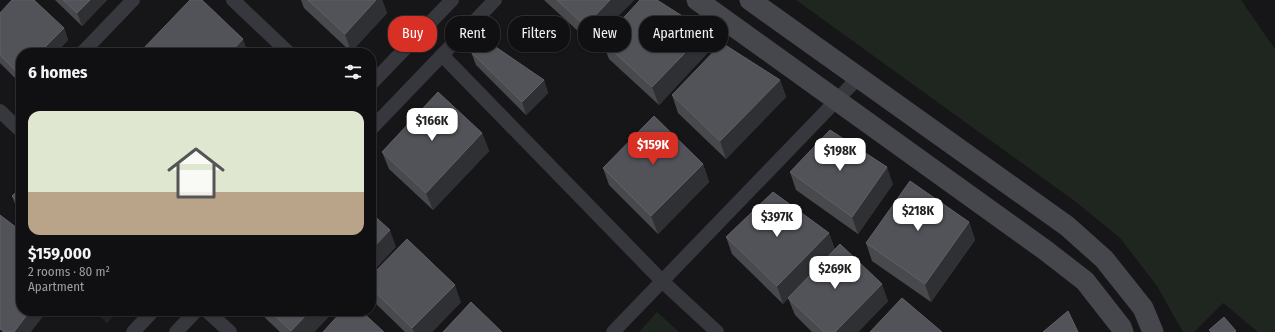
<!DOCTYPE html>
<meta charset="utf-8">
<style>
body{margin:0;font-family:"Fira Sans Condensed",sans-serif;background:#1e1e20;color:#f1f3f6;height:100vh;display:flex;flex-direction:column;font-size:15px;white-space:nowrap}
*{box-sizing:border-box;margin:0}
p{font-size:13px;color:#9c9d9f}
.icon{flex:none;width:22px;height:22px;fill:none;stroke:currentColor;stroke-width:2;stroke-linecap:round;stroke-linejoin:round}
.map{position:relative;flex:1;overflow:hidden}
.sheet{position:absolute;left:16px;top:48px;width:360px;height:268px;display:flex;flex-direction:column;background:#101012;border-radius:16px;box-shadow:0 1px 3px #0004,0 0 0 1px #303032}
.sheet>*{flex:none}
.top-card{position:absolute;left:388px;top:16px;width:380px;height:36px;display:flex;gap:8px}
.price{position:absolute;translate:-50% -34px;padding:0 9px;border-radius:8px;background:#fff;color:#222;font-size:13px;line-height:26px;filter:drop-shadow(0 1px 2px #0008)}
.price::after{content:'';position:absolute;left:50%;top:24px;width:12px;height:9px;margin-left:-6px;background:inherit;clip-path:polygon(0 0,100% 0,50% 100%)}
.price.on{background:#d93025;color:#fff}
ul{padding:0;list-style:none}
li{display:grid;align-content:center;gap:8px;height:212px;padding:0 12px}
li+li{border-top:1px solid #303032}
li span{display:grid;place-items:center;height:124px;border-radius:12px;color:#555}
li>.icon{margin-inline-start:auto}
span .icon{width:72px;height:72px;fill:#fffc;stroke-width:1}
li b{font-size:17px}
h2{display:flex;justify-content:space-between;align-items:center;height:48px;padding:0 12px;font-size:17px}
.pill{padding:0 14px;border-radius:16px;background:#101012;box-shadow:0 1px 3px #0004,0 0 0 1px #303032;font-size:14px;line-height:36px}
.pill.on{background:#d93025;color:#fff}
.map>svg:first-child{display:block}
.green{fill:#1e261f}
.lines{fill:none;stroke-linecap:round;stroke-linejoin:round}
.street{stroke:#37383d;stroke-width:14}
.secondary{stroke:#45474d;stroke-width:21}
.wall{fill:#47494d}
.shaded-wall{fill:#2f3033}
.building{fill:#525359;stroke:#5f6168}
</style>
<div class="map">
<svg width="1275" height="332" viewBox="0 0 1275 332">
<rect width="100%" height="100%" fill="#161618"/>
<g class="green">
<path d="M796 0H1241L1275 49V332H1258L1223 303 1194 332H1183L1157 286 1120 238 1076 202Z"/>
<path d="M94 311H118L107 323Z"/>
<path d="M657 312 679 332H639Z"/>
</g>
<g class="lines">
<g class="street">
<path d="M233 0 289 53"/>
<path d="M82 53 133 0"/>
<path d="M442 55 662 281 717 332"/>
<path d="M371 84 452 0"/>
<path d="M0 111 21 131"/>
<path d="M371 129 495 0"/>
<path d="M207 311 230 332"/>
<path d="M133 332 153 311"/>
<path d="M176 332 196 311"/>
<path d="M613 332 859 77"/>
</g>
<g class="secondary">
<path d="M697 0 1045 250 1085 281 1121 327 1123 332"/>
<path d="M750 0 1067 226 1104 259 1143 308 1153 332"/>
</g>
</g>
<g class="wall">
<path d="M55 0H107L82 26Z"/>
<path d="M301 0H382L387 13 351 52 304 8Z"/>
<path d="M544 0H634L591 43Z"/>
<path d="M0 13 64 28 68 40 56 53H21V84L0 63Z"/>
<path d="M602 41 712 48 659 105 609 59Z"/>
<path d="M471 52 544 80 548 93 526 115 476 65Z"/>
<path d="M780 80 786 97 726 159 678 113 672 95Z"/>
<path d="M482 133 489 151 433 210 389 169 382 152Z"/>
<path d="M703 164 709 182 658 234 609 185 603 168Z"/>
<path d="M790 172 893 184 858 234 796 190Z"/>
<path d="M21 188V213L17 209 12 196Z"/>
<path d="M969 222 975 240 931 302 872 261 866 243Z"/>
<path d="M829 233 835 250 888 301 858 332H812L795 315 788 298 783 304 732 254 726 237Z"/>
<path d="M371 276 461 302 432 332H405L372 300 371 298Z"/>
<path d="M258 311H334L314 332H280Z"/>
</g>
<g class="shaded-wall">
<path d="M90 0H107L82 26 77 13Z"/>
<path d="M376 0H382L387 13 351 52 345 34Z"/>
<path d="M610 0H634L591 43 585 26Z"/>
<path d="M64 28 68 40 56 53H39Z"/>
<path d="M706 31 712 48 659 105 652 87Z"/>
<path d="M243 39 248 53H230Z"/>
<path d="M544 80 548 93 526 115 522 102Z"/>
<path d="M780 80 786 97 726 159 720 141Z"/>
<path d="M482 133 489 151 433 210 426 193Z"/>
<path d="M703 164 709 182 658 234 651 216Z"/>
<path d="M887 167 893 184 858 234 852 217Z"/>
<path d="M969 222 975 240 931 302 925 284Z"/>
<path d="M390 230 396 247 371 274V250Z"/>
<path d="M829 233 835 251 783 304 777 286Z"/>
<path d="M882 284 888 301 858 332H835Z"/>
<path d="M455 285 461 302 432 332H414L412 328Z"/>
<path d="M30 311H47L31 332H14Z"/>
<path d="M310 311H334L314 332H291V331Z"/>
</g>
<g class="building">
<path d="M12 0H34L64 28 39 53H21V72L19 74 0 55V13Z"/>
<path d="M63 0H90L77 13Z"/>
<path d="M190 0H202L243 39 230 53H145L142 50Z"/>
<path d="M308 0H376L345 34Z"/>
<path d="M557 0H610L585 26Z"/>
<path d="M640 0H657L706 31 652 87 602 41Z"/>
<path d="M484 39 544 80 522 102 471 52Z"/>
<path d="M722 43 780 80 720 141 672 95Z"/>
<path d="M253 48 258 53H248Z"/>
<path d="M438 92 482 133 426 193 382 152Z"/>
<path d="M654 116 703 164 651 216 603 168Z"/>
<path d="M830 130 887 167 852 217 790 172Z"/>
<path d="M910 181 969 222 925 284 866 243Z"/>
<path d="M21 188V205L12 196Z"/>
<path d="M773 192 829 233 777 286 726 237Z"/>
<path d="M371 213 390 230 371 250Z"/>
<path d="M0 215 21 231V311H30L14 332H4L0 329Z"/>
<path d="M407 239 455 285 412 328 371 288V276Z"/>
<path d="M840 244 882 284 835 332H824L788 298Z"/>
<path d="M902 298 942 332H870Z"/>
<path d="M471 302 502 332H443Z"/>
<path d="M270 311H310L291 331Z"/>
<path d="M342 311H361L384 332H323Z"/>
<path d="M1068 311 1078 332H1043Z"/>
<path d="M1224 317 1236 331 1234 332H1211L1209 330Z"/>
</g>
</svg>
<b class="price" style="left:432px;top:142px">$166K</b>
<b class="price on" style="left:653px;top:166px">$159K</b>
<b class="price" style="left:840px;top:172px">$198K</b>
<b class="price" style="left:918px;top:232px">$218K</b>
<b class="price" style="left:777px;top:238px">$397K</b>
<b class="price" style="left:835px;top:290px">$269K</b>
<div class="top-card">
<a class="pill on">Buy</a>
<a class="pill">Rent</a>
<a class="pill">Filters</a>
<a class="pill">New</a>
<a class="pill">Apartment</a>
</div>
<section class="sheet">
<h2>6 homes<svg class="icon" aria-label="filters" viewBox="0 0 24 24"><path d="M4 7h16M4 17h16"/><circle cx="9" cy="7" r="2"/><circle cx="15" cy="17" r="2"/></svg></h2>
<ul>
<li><span style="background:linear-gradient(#dfe7d0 65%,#b9a48a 0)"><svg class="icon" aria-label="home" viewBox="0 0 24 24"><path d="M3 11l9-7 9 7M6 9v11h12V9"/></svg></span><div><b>$159,000</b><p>2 rooms · 80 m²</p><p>Apartment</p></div></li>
</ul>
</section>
</div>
